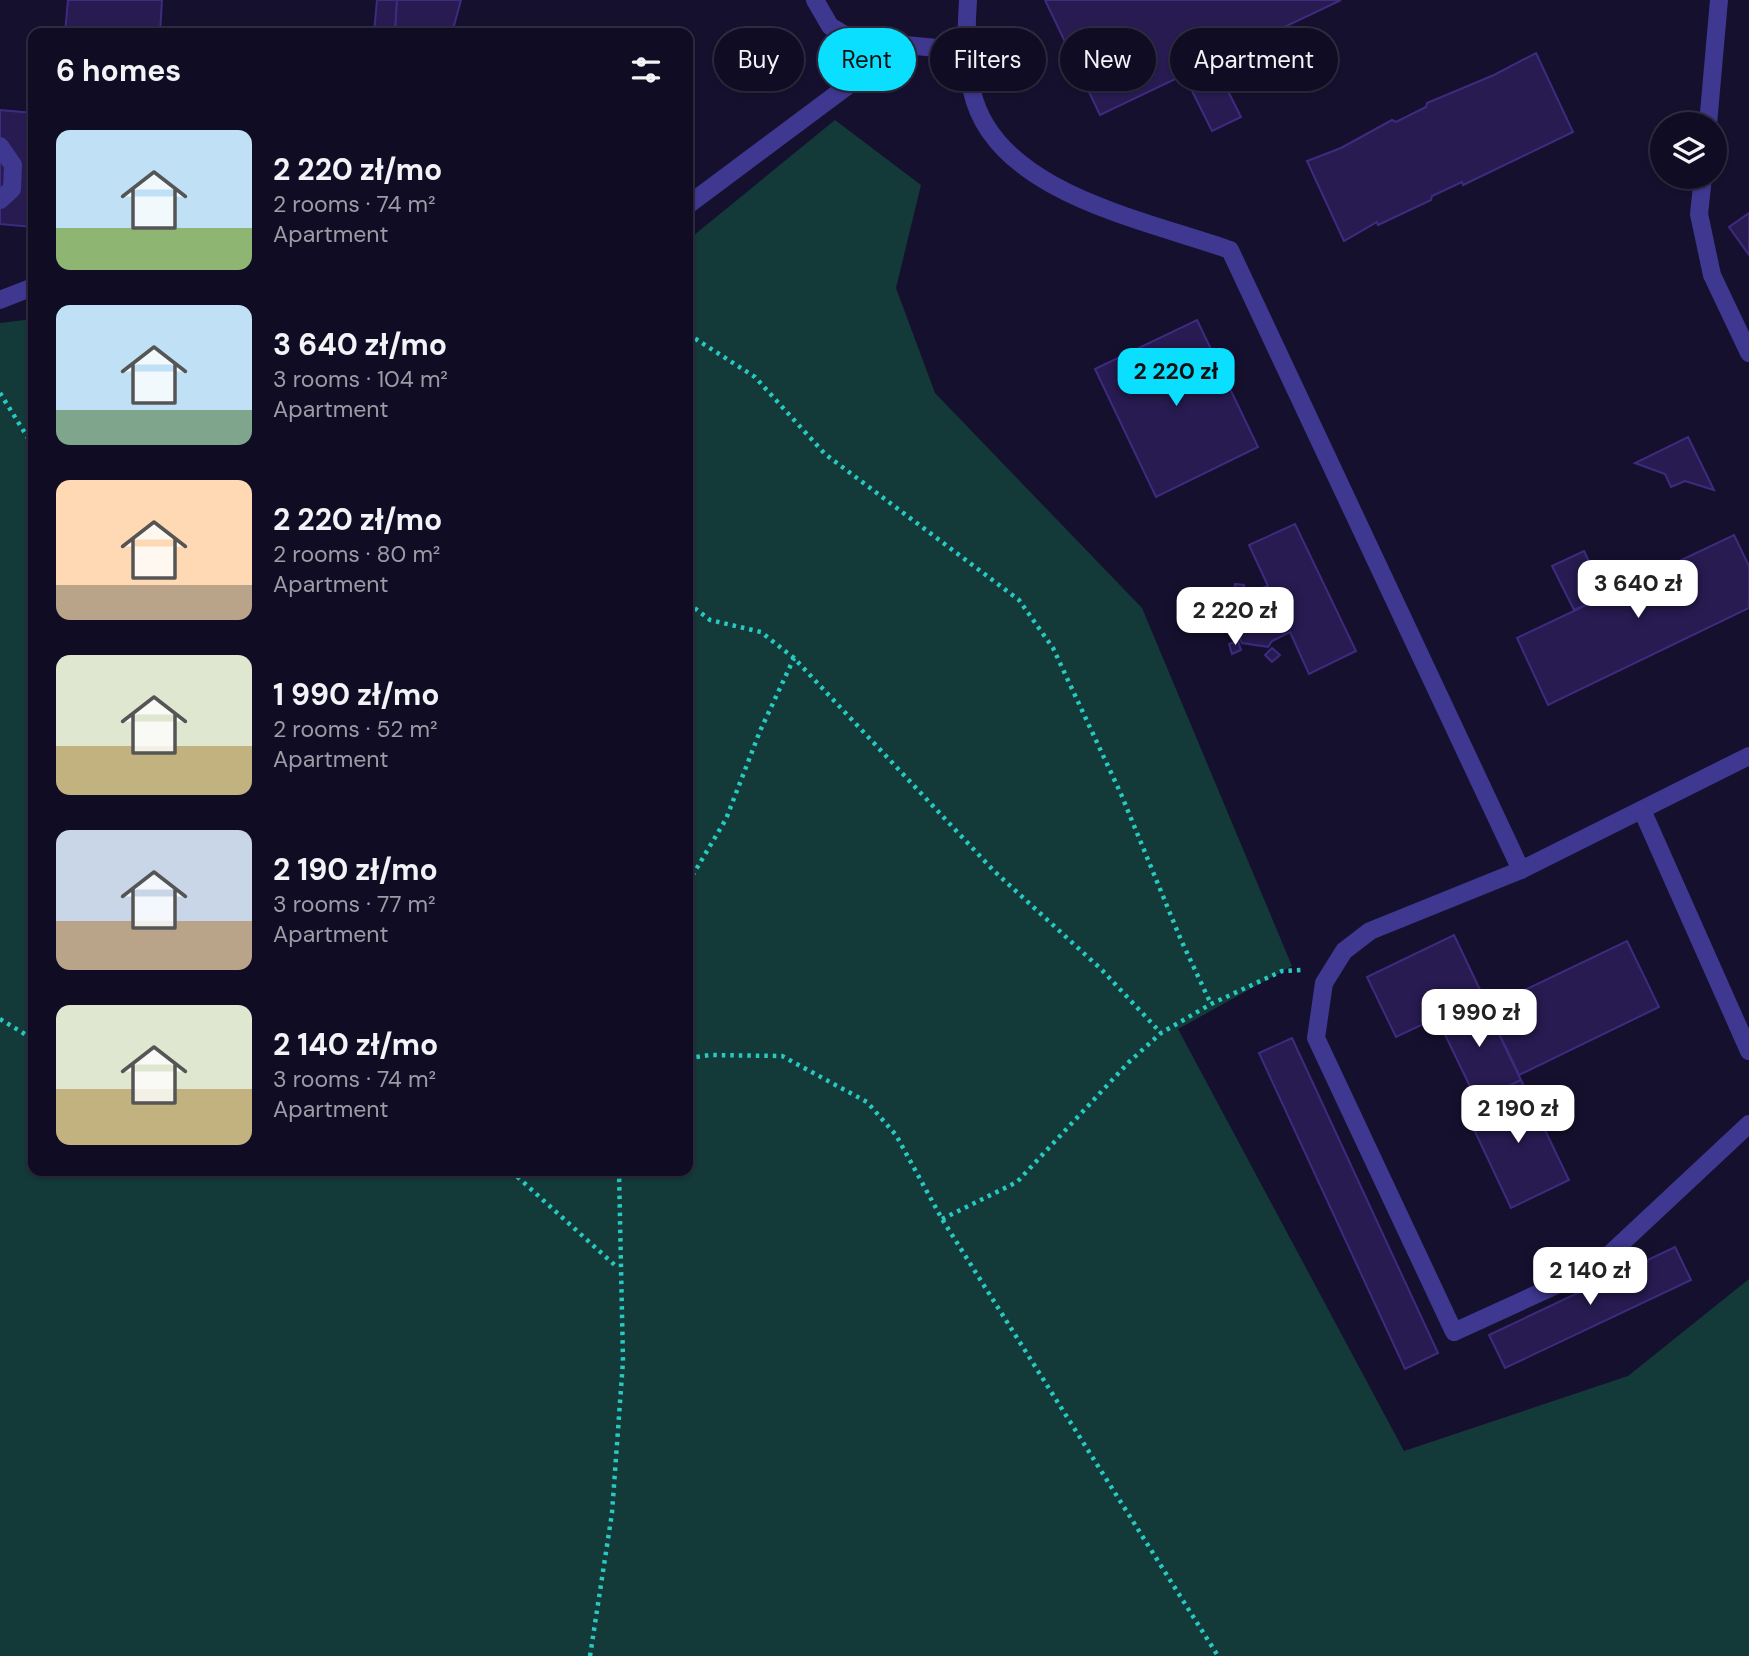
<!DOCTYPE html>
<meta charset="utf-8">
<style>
body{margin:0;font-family:"DM Sans",sans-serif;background:#19152b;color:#f1f3f6;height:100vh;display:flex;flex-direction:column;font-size:26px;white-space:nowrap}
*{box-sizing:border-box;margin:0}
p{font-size:23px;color:#9c9ba6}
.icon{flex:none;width:38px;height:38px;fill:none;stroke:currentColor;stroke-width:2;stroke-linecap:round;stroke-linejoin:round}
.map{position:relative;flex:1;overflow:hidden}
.panel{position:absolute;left:28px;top:28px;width:665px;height:1148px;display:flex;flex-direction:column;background:#100c23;border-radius:14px;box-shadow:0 2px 5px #0004,0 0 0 2px #302c41}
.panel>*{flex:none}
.guide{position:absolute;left:714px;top:28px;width:665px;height:63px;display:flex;gap:14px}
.fabs{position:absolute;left:1650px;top:112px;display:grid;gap:14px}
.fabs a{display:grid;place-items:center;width:77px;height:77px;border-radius:50%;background:#100c23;box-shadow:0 2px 5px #0004,0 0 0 2px #302c41;font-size:35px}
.price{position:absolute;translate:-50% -60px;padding:0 16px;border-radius:14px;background:#fff;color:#222;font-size:23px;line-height:46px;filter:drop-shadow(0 2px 4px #0008)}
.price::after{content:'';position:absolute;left:50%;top:42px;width:21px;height:16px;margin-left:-10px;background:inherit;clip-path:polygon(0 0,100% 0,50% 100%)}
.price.on{background:#0adfff;color:#111}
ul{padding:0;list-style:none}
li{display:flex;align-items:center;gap:21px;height:175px;padding:0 28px}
li span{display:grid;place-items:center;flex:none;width:196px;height:140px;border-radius:14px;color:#555}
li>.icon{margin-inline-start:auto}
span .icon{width:84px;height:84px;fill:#fffc;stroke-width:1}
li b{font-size:30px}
h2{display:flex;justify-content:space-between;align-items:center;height:84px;padding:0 28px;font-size:30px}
.tag{padding:0 24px;border-radius:32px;background:#100c23;box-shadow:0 2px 5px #0004,0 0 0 2px #302c41;font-size:24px;line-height:63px}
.tag.on{background:#0adfff;color:#111}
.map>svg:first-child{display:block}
.green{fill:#133939}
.building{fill:#271b51;stroke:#3e2b7f;stroke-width:2}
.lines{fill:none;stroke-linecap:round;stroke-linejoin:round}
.path{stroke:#28c9c3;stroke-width:4.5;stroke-dasharray:3.5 5;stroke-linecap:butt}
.service{stroke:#3e3891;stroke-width:18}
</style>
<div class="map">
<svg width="1749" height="1656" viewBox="0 0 1749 1656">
<rect width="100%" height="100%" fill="#16102f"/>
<path class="green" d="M835 120 921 185 896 288 935 393 1142 608 1292 966 1178 1029 1404 1451 1628 1376 1749 1279V1656H0V323L33 319V1171H688V240Z"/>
<g class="building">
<path d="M68 0H162L160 33H65Z"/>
<path d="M377 0H397L395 33H374Z"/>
<path d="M397 0H461L452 33H395Z"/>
<path d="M1045 0H1341L1100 115Z"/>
<path d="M1536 53 1573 132 1463 185 1462 182 1432 196 1431 200 1378 225 1377 222 1344 241 1307 161 1341 148 1392 120 1396 122 1426 107 1427 103 1494 75Z"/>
<path d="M1213 61 1241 117 1212 131 1184 75Z"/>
<path d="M0 110 33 113V227L0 224Z"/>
<path d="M1749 213V255L1729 227Z"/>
<path d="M1197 320 1258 447 1156 497 1095 369Z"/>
<path d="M1688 437 1714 490 1685 481 1671 487 1665 474 1635 463Z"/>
<path d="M1295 524 1356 651 1309 674 1290 632 1272 641 1268 647 1242 643 1230 618 1242 595 1268 586 1249 545Z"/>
<path d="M1734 535 1749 566V608L1548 705 1517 638Z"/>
<path d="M1584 551 1605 596 1574 610 1552 566Z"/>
<path d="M1235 584 1244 585V595L1234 594Z"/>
<path d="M1224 613 1227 623 1219 627 1215 617Z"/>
<path d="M1238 641 1241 650 1232 654 1229 644Z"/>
<path d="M1272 648 1280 655 1272 662 1265 655Z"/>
<path d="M1454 935 1483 996 1396 1037 1367 977Z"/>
<path d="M1627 941 1659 1007 1519 1075 1487 1008Z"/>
<path d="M1481 997 1521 1080 1477 1101 1437 1018Z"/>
<path d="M1292 1038 1438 1353 1405 1369 1259 1053Z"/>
<path d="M1521 1080 1569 1180 1511 1208 1470 1121 1484 1114 1478 1101Z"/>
<path d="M1675 1247 1691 1280 1505 1368 1489 1335Z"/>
</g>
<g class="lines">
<g class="path">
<path d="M688 334 755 377 825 454 1019 600 1053 648 1121 794 1181 940 1211 1004"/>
<path d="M0 393 33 446"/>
<path d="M688 603 710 620 761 632 794 658 994 871 1101 969 1161 1033"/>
<path d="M688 883 726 819 760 731 794 658"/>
<path d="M0 1019 33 1039"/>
<path d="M688 1058 711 1055 782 1056 867 1102 896 1135 942 1219 1218 1656"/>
<path d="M511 1171 618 1268"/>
<path d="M942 1219 1017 1182 1129 1062 1161 1033 1211 1004 1282 971 1302 970"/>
<path d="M590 1656 612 1513 623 1361 619 1171"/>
</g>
<g class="service">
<path d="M815 0 830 26 853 40 968 51"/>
<path d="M968 0C966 29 965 62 972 91 994 193 1147 220 1230 250L1521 870 1749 756"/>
<path d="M1708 124 1719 0"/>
<path d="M0 146 13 165 12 189 0 200"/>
<path d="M1703 177 1699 214 1712 275 1749 353"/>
<path d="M688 205 901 46"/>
<path d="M0 300 33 287"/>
<path d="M1642 810 1749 1051"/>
<path d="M1521 870 1370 931 1344 951 1324 983 1316 1038 1454 1332 1596 1267 1749 1124"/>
</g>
</g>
</svg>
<div class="fabs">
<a><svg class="icon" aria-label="layers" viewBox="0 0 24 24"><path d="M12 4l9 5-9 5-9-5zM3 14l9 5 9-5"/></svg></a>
</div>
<b class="price on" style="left:1176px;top:408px">2 220 zł</b>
<b class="price" style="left:1638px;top:620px">3 640 zł</b>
<b class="price" style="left:1235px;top:647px">2 220 zł</b>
<b class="price" style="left:1479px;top:1049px">1 990 zł</b>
<b class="price" style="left:1518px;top:1145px">2 190 zł</b>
<b class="price" style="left:1590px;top:1307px">2 140 zł</b>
<div class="guide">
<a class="tag">Buy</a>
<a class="tag on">Rent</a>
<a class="tag">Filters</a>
<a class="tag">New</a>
<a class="tag">Apartment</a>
</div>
<section class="panel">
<h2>6 homes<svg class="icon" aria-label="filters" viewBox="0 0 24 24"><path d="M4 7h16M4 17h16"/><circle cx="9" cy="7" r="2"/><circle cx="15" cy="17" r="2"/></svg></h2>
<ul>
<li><span style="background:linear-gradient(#bfe0f5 70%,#8fb573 0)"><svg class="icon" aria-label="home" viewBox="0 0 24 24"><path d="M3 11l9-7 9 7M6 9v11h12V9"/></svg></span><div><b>2 220 zł/mo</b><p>2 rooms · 74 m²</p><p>Apartment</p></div></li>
<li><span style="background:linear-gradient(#bfe0f5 75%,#7fa58c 0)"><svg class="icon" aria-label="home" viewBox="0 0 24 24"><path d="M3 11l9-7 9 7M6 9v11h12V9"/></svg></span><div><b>3 640 zł/mo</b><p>3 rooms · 104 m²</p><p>Apartment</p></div></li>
<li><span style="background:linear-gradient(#ffd9b3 75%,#b9a48a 0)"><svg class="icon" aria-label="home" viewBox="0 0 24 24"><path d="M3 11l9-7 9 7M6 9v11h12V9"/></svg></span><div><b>2 220 zł/mo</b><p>2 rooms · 80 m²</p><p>Apartment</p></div></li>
<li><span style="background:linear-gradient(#dfe7d0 65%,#c2b280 0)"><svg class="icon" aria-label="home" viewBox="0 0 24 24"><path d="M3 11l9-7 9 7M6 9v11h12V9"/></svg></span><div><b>1 990 zł/mo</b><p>2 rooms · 52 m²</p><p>Apartment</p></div></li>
<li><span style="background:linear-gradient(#c9d6e8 65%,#b9a48a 0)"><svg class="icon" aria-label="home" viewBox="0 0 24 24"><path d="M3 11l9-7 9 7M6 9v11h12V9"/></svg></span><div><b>2 190 zł/mo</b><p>3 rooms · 77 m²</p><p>Apartment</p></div></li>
<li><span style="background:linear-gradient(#dfe7d0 60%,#c2b280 0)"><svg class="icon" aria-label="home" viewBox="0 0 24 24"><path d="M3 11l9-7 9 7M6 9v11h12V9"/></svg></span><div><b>2 140 zł/mo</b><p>3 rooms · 74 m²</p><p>Apartment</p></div></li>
</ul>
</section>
</div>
